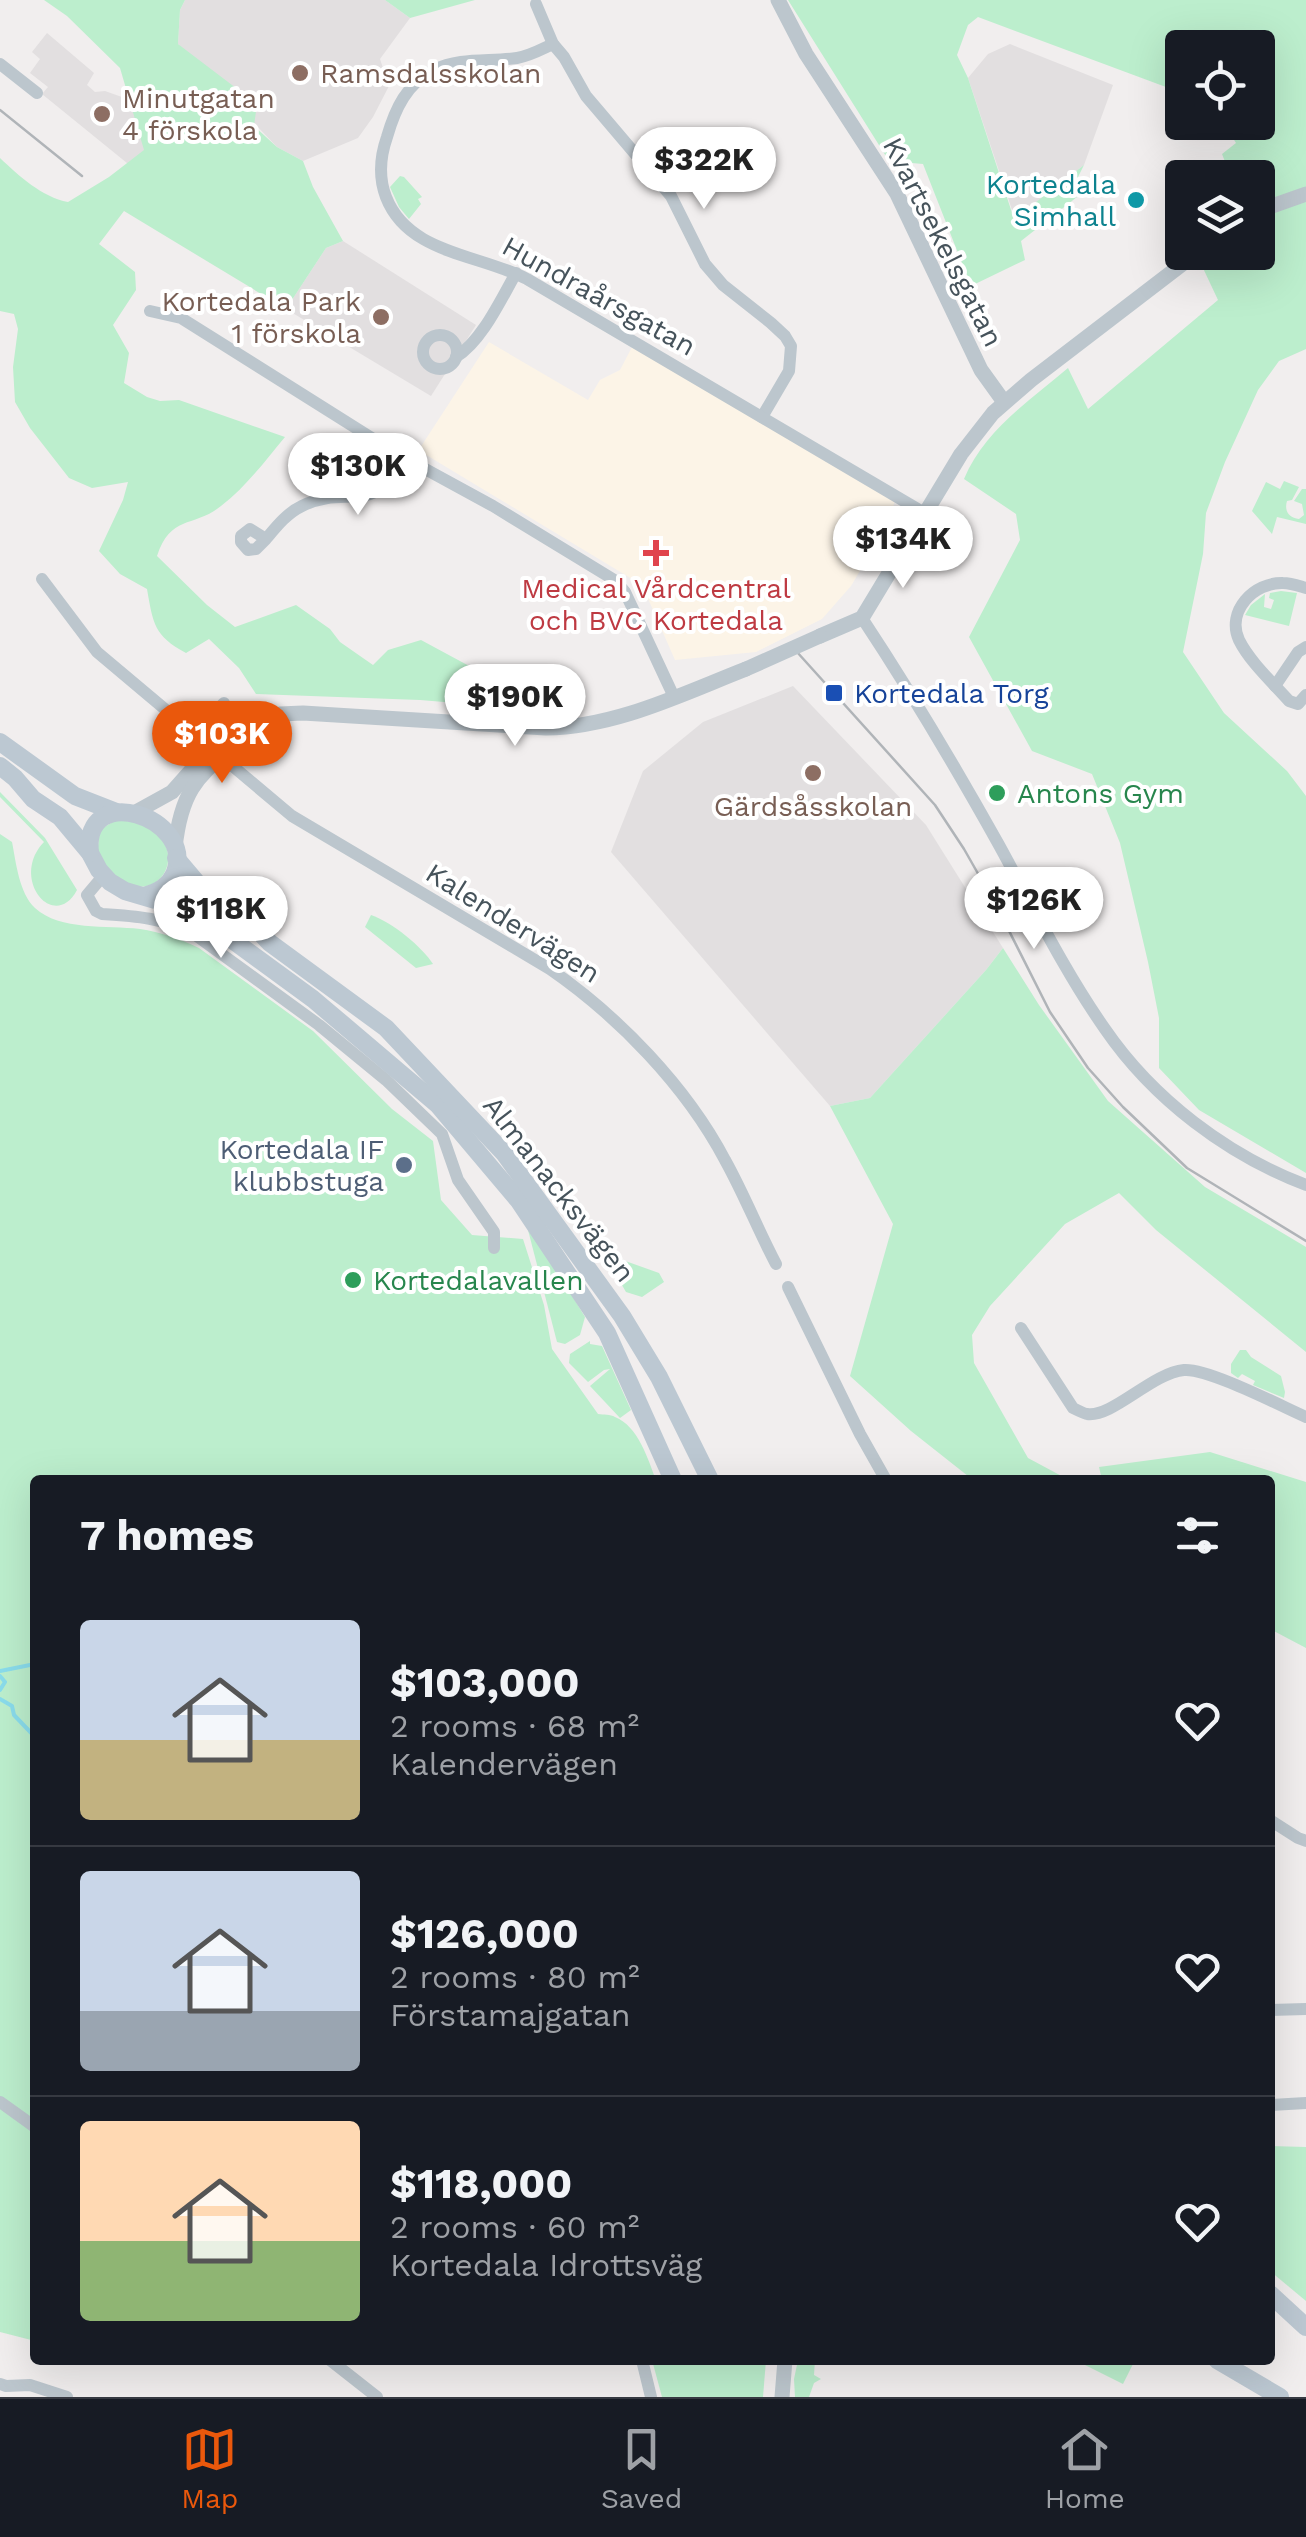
<!DOCTYPE html>
<meta charset="utf-8">
<style>
body{margin:0;font-family:"Work Sans",sans-serif;background:#20242c;color:#f1f3f6;height:100vh;display:flex;flex-direction:column;font-size:38px;white-space:nowrap}
*{box-sizing:border-box;margin:0}
p{font-size:32px;color:#9ea1a6}
.icon{flex:none;width:55px;height:55px;fill:none;stroke:currentColor;stroke-width:2;stroke-linecap:round;stroke-linejoin:round}
.map{position:relative;flex:1;overflow:hidden}
.side{position:absolute;left:30px;top:1475px;width:1245px;height:890px;display:flex;flex-direction:column;background:#171b24;border-radius:10px;box-shadow:0 10px 40px #0002}
.side>*{flex:none}
.fabs{position:absolute;left:1165px;top:30px;display:grid;gap:20px}
.fabs a{display:grid;place-items:center;width:110px;height:110px;border-radius:10px;background:#171b24;box-shadow:0 10px 40px #0002;font-size:50px}
.price{position:absolute;translate:-50% -85px;padding:0 22px;border-radius:35px;background:#fff;color:#222;font-size:32px;line-height:65px;filter:drop-shadow(0 2px 5px #0008)}
.price::after{content:'';position:absolute;left:50%;top:60px;width:30px;height:22px;margin-left:-15px;background:inherit;clip-path:polygon(0 0,100% 0,50% 100%)}
.price.on{background:#ea580c;color:#fff}
ul{padding:0;list-style:none}
li{display:flex;align-items:center;gap:30px;height:250px;padding:0 50px}
li+li{border-top:2px solid #363941}
li span{display:grid;place-items:center;flex:none;width:280px;height:200px;border-radius:10px;color:#555}
li>.icon{margin-inline-start:auto}
span .icon{width:120px;height:120px;fill:#fffc;stroke-width:1}
li b{font-size:42px}
h2{display:flex;justify-content:space-between;align-items:center;height:120px;padding:0 50px;font-size:42px}
.tab-bar{display:flex;justify-content:space-around;align-items:center;height:140px;border-top:2px solid #363941;background:#171b24;font-size:28px;color:#9ea1a6}
.tab-bar a{display:grid;justify-items:center;gap:5px}
.tab-bar .on{color:#ea580c}
.map>svg:first-child{display:block}
.commercial{fill:#fcf4e7}
.education{fill:#e2dfe0}
.green{fill:#bceecd}
.lines{fill:none;stroke-linecap:round;stroke-linejoin:round}
.stream{stroke:#8adceb;stroke-width:4}
.minor{stroke:#bcc6cd;stroke-width:12}
.tertiary{stroke:#bcc6cd;stroke-width:15}
.secondary{stroke:#bcc8d2;stroke-width:18}
.tram{stroke:#b0b4b8;stroke-width:2.5}
.tertiary-bridge{stroke:#bcc6cd;stroke-width:15}
.education-dot{fill:#8d6e63;stroke:#fff;stroke-width:4}
.culture-dot{fill:#0f9aa8;stroke:#fff;stroke-width:4}
.health-dot{fill:#e0444e;stroke:#fff;stroke-width:4}
.transit-dot{fill:#1a4fb4;stroke:#fff;stroke-width:4}
.leisure-dot{fill:#2e9e5b;stroke:#fff;stroke-width:4}
.service-dot{fill:#5c6f8a;stroke:#fff;stroke-width:4}
.labels{text-anchor:middle;dominant-baseline:central;stroke-width:8;stroke-linejoin:round;paint-order:stroke}
.education-label{font-size:28px;fill:#785e54;stroke:#fff;text-anchor:start}
.culture-label{font-size:28px;fill:#0d838f;stroke:#fff;text-anchor:end}
.street-label{font-size:28px;fill:#46535b;stroke:#fff}
.health-label{font-size:28px;fill:#be3a42;stroke:#fff}
.transit-label{font-size:28px;fill:#164399;stroke:#fff;text-anchor:start}
.leisure-label{font-size:28px;fill:#27864d;stroke:#fff;text-anchor:start}
.service-label{font-size:28px;fill:#4e5e75;stroke:#fff;text-anchor:end}
</style>
<div class="map">
<svg width="1306" height="2397" viewBox="0 0 1306 2397">
<rect width="100%" height="100%" fill="#f1eeee"/>
<path class="commercial" d="M489 342 588 400 600 380 620 370 632 347 895 500 889 522 851 586 822 619 756 652 675 660 642 585 423 453 420 448Z"/>
<g class="education">
<path d="M185 0H385L410 18 380 59 389 86 373 117 358 138 303 161 277 147 178 44 180 10Z"/>
<path d="M47 33 94 73 87 85 95 92 105 91 136 102 135 123 147 136 143 176 42 94 48 87 30 73 40 59 32 52Z"/>
<path d="M1010 44 1113 85 1084 165 1015 219 968 78 988 54Z"/>
<path d="M343 241 476 325 431 396 286 309 326 248Z"/>
<path d="M793 686 926 825 1003 948 986 970 870 1098 830 1106 611 852 643 771 703 722Z"/>
</g>
<g class="green">
<path d="M44 0H185L180 10 178 44 257 104 254 126 277 147 303 161 313 187 343 241 326 248 286 309 124 211 99 244 135 272 136 290 113 325 129 353 124 383 147 397 160 401 179 400 285 437C265 461 246 487 221 506 194 528 171 514 157 556L207 605 235 627 296 605 330 629 340 642 373 665 388 650 421 640 497 681 529 709 420 700 256 694 239 668 209 639 186 653C154 636 153 623 147 589L120 574 99 551 123 500 128 482 92 488 69 478 30 428 15 402 13 367 18 329 14 314 0 311V158C19 176 42 197 68 202L109 177 144 150 120 68 67 16Z"/>
<path d="M385 0H475L410 18Z"/>
<path d="M788 0H1306V349L1279 361 1258 390 1225 462 1206 513 1203 554 1183 652 1224 713 1287 771 1306 796V1173L1199 1110 1159 1068V1018L1148 962 1120 843 1092 774 1032 751 969 637 1020 540 1016 514 964 479C984 431 1029 401 1068 368L1088 409 1218 300 1202 266 1219 253 1258 252V178L1244 177 1246 176 1245 173 1231 177 1222 154 1236 143 1229 132 1248 138 1251 128 1245 123 1258 122V48H1182V93L978 17 968 25 957 55 968 78 1014 219 1084 165 1071 191 1077 197 1021 241 1025 260 971 286 923 164 889 161Z"/>
<path d="M400 176 404 177 422 197 418 199 421 204 409 219 399 207 390 187Z"/>
<path d="M1284 481 1299 487 1292 500 1287 501C1284 511 1289 518 1299 519L1304 515 1302 504 1294 501 1302 489H1306V524L1277 517 1272 534 1252 511 1266 482 1280 489Z"/>
<path d="M1281 591 1297 593 1289 626 1245 615 1251 605 1265 594 1264 607 1271 609 1274 600 1269 598 1270 593Z"/>
<path d="M0 792 45 838 77 890C54 933 9 878 44 842L0 797Z"/>
<path d="M117 819C124 821 133 821 140 824 198 846 156 917 112 872 106 867 102 860 97 854L100 830Z"/>
<path d="M0 834 12 842C16 862 19 893 35 908 60 931 107 925 140 929 160 932 181 939 199 948L313 1031 392 1109 433 1141 441 1200 472 1235 523 1239 544 1305 552 1349 598 1414C604 1415 610 1414 615 1417 638 1426 648 1459 656 1480H35V2341L0 2332Z"/>
<path d="M371 915C392 922 422 947 433 964L416 968 365 927Z"/>
<path d="M1003 948 1039 1005 1108 1101 1205 1187 1306 1247V1352L1156 1230 1119 1193 1065 1224 990 1306 972 1335 974 1363 1028 1458 1069 1480H973L911 1431 850 1376 893 1224 830 1106 870 1098 986 970Z"/>
<path d="M528 1230 553 1264 585 1317 580 1335 565 1344 557 1342Z"/>
<path d="M592 1241 617 1258 659 1273 664 1282 642 1297 626 1292 605 1256Z"/>
<path d="M590 1341V1344L602 1346 631 1410 620 1418 590 1386 610 1369 604 1370 588 1382 569 1363 570 1354Z"/>
<path d="M1240 1350H1246L1251 1357 1281 1376 1285 1392 1284 1398 1253 1385 1255 1381 1242 1374 1238 1378 1231 1373V1364Z"/>
<path d="M1210 1452 1306 1482V1648L1270 1629V1480H1102L1099 1467Z"/>
<path d="M1270 2146 1306 2147V2301L1270 2271Z"/>
<path d="M652 2360H766L763 2397H662Z"/>
<path d="M798 2360H815L814 2375 821 2379 814 2383 809 2397H795L794 2379Z"/>
<path d="M1075 2360H1135L1123 2384Z"/>
</g>
<g class="lines">
<g class="stream">
<path d="M0 1671 35 1664"/>
<path d="M0 1676 5 1682 0 1690"/>
<path d="M0 1699 12 1706 14 1715 35 1737"/>
</g>
<g class="minor">
<path d="M536 4 553 44 564 57 586 96 671 196 705 264 723 285 771 323 785 336 791 346 789 371 762 417"/>
<path d="M553 44C542 49 530 56 517 58 489 62 460 57 434 70 407 83 395 109 387 137 380 157 378 176 386 197 408 254 479 254 527 279L926 514"/>
<path d="M0 64 37 93"/>
<path d="M150 311 181 318 394 452 493 506 616 581 625 592 674 697"/>
<circle cx="440" cy="352" r="17"/>
<path d="M456 357C482 341 501 299 516 273"/>
<path d="M266 539 256 549 248 550 241 542V536L250 529 266 539C276 527 287 513 302 506 349 483 369 519 407 459"/>
<path d="M42 579 97 652 292 816 550 969C618 1016 686 1086 725 1160 744 1194 758 1230 776 1264"/>
<path d="M1306 588C1299 586 1291 583 1283 583 1254 582 1226 611 1239 640 1250 662 1272 682 1289 701L1298 704 1306 695"/>
<path d="M862 618C911 692 956 768 999 845 1033 907 1065 972 1105 1029 1153 1099 1227 1155 1306 1185"/>
<path d="M1275 686 1298 652 1306 647"/>
<path d="M193 734 224 703"/>
<path d="M103 876 87 895 96 911 102 914C135 916 165 918 194 934L319 1025 386 1080 442 1134 458 1180 494 1232V1248"/>
<path d="M788 1287 860 1434 886 1480"/>
<path d="M1021 1328 1073 1408C1075 1409 1085 1414 1087 1414 1112 1418 1152 1373 1184 1370 1208 1368 1281 1406 1306 1417"/>
<path d="M1270 1820 1298 1838 1306 1841"/>
<path d="M1270 2010 1306 2009"/>
<path d="M0 2102 35 2127"/>
<path d="M1271 2105 1306 2103"/>
<path d="M330 2360 377 2397"/>
<path d="M642 2360 651 2397"/>
<path d="M0 2384 6 2386 30 2385 67 2397"/>
</g>
<g class="tertiary">
<path d="M778 0 806 54 897 194 981 370 1004 402"/>
<path d="M1258 211 1306 194"/>
<path d="M820 636 862 618 961 454 993 413 1031 380 1198 252"/>
<path d="M134 813 172 792 210 749 231 731 280 714 303 713 546 728C616 727 682 694 746 669"/>
<path d="M175 848C183 773 210 772 257 724"/>
<path d="M782 2397 785 2360"/>
</g>
<g class="secondary">
<path d="M0 742 75 796 116 812"/>
<path d="M0 766 15 778 33 799 60 817 90 853 99 870 110 882 125 891 186 909 216 928 313 999 438 1105 519 1201 607 1333 673 1480"/>
<path d="M90 853C82 780 195 817 175 872 169 887 157 892 144 896"/>
<path d="M176 858 209 897 243 915 270 943 386 1028 504 1153 622 1316 659 1377 710 1480"/>
<path d="M1270 2294 1306 2327"/>
<path d="M1217 2360 1280 2397"/>
</g>
<g class="tram">
<path d="M0 110 82 176"/>
<path d="M797 652 935 805 964 849 997 907 1050 1012 1088 1068 1123 1107 1187 1168 1306 1241"/>
</g>
<path class="tertiary-bridge" d="M746 669 820 636"/>
</g>
<g class="education-dot">
<circle cx="300" cy="73" r="10"/>
<circle cx="102" cy="114" r="10"/>
<circle cx="381" cy="317" r="10"/>
<circle cx="813" cy="773" r="10"/>
</g>
<circle class="culture-dot" cx="1136" cy="200" r="10"/>
<path class="health-dot" d="M651 538h10v10h10v10h-10v10h-10v-10h-10v-10h10z"/>
<rect class="transit-dot" x="824" y="683" width="20" height="20" rx="5"/>
<g class="leisure-dot">
<circle cx="997" cy="793" r="10"/>
<circle cx="353" cy="1280" r="10"/>
</g>
<circle class="service-dot" cx="404" cy="1165" r="10"/>
<g class="labels">
<g class="education-label">
<text x="320" y="73">Ramsdalsskolan</text>
<text x="122" y="98">Minutgatan<tspan x="122" dy="32">4 förskola</tspan></text>
<text x="361" y="301" text-anchor="end">Kortedala Park<tspan x="361" dy="32">1 förskola</tspan></text>
<text x="813" y="806" text-anchor="middle">Gärdsåsskolan</text>
</g>
<g class="culture-label">
<text x="1116" y="184">Kortedala<tspan x="1116" dy="32">Simhall</tspan></text>
</g>
<g class="street-label">
<text transform="translate(943 242) rotate(63)">Kvartsekelsgatan</text>
<text transform="translate(599 296) rotate(29)">Hundraårsgatan</text>
<text transform="translate(513 923) rotate(32)">Kalendervägen</text>
<text transform="translate(559 1189) rotate(52)">Almanacksvägen</text>
</g>
<g class="health-label">
<text x="656" y="588">Medical Vårdcentral<tspan x="656" dy="32">och BVC Kortedala</tspan></text>
</g>
<g class="transit-label">
<text x="854" y="693">Kortedala Torg</text>
</g>
<g class="leisure-label">
<text x="1017" y="793">Antons Gym</text>
<text x="373" y="1280">Kortedalavallen</text>
</g>
<g class="service-label">
<text x="384" y="1149">Kortedala IF<tspan x="384" dy="32">klubbstuga</tspan></text>
</g>
</g>
</svg>
<div class="fabs">
<a><svg class="icon" aria-label="locate" viewBox="0 0 24 24"><circle cx="12" cy="12" r="6"/><path d="M12 2v4M12 18v4M2 12h4M18 12h4"/></svg></a>
<a><svg class="icon" aria-label="layers" viewBox="0 0 24 24"><path d="M12 4l9 5-9 5-9-5zM3 14l9 5 9-5"/></svg></a>
</div>
<b class="price" style="left:704px;top:212px">$322K</b>
<b class="price" style="left:358px;top:518px">$130K</b>
<b class="price" style="left:903px;top:591px">$134K</b>
<b class="price" style="left:515px;top:749px">$190K</b>
<b class="price on" style="left:222px;top:786px">$103K</b>
<b class="price" style="left:1034px;top:952px">$126K</b>
<b class="price" style="left:221px;top:961px">$118K</b>
<section class="side">
<h2>7 homes<svg class="icon" aria-label="filters" viewBox="0 0 24 24"><path d="M4 7h16M4 17h16"/><circle cx="9" cy="7" r="2"/><circle cx="15" cy="17" r="2"/></svg></h2>
<ul>
<li><span style="background:linear-gradient(#c9d6e8 60%,#c2b280 0)"><svg class="icon" aria-label="home" viewBox="0 0 24 24"><path d="M3 11l9-7 9 7M6 9v11h12V9"/></svg></span><div><b>$103,000</b><p>2 rooms · 68 m²</p><p>Kalendervägen</p></div><svg class="icon" aria-label="heart" viewBox="0 0 24 24"><path d="M12 20l-8-8c-3-5 5-10 8-4 3-6 11-1 8 4z"/></svg></li>
<li><span style="background:linear-gradient(#c9d6e8 70%,#9aa5b1 0)"><svg class="icon" aria-label="home" viewBox="0 0 24 24"><path d="M3 11l9-7 9 7M6 9v11h12V9"/></svg></span><div><b>$126,000</b><p>2 rooms · 80 m²</p><p>Förstamajgatan</p></div><svg class="icon" aria-label="heart" viewBox="0 0 24 24"><path d="M12 20l-8-8c-3-5 5-10 8-4 3-6 11-1 8 4z"/></svg></li>
<li><span style="background:linear-gradient(#ffd9b3 60%,#8fb573 0)"><svg class="icon" aria-label="home" viewBox="0 0 24 24"><path d="M3 11l9-7 9 7M6 9v11h12V9"/></svg></span><div><b>$118,000</b><p>2 rooms · 60 m²</p><p>Kortedala Idrottsväg</p></div><svg class="icon" aria-label="heart" viewBox="0 0 24 24"><path d="M12 20l-8-8c-3-5 5-10 8-4 3-6 11-1 8 4z"/></svg></li>
</ul>
</section>
</div>
<nav class="tab-bar">
<a class="on"><svg class="icon" aria-label="map" viewBox="0 0 24 24"><path d="M3 6l6-2 6 2 6-2v14l-6 2-6-2-6 2zM9 4v14M15 6v14"/></svg>Map</a>
<a><svg class="icon" aria-label="saved" viewBox="0 0 24 24"><path d="M7 4h10v16l-5-4-5 4z"/></svg>Saved</a>
<a><svg class="icon" aria-label="home" viewBox="0 0 24 24"><path d="M3 11l9-7 9 7M6 9v11h12V9"/></svg>Home</a>
</nav>
